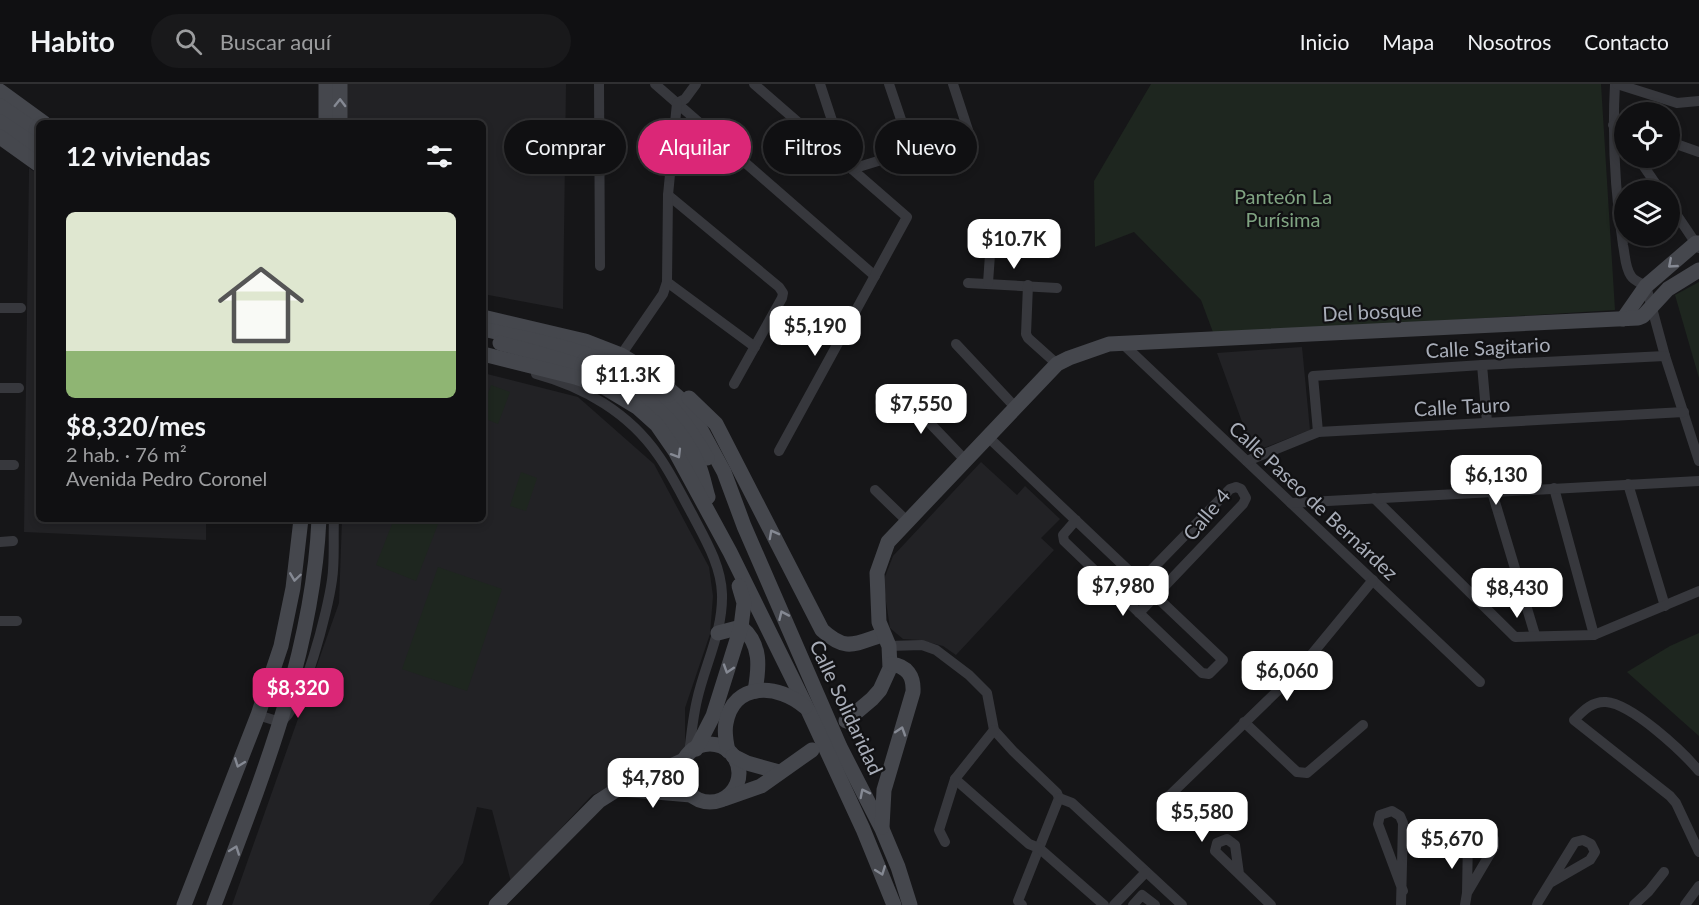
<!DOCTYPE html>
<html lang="es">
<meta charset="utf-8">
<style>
body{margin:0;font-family:Lato,sans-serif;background:#19191b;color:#f1f3f6;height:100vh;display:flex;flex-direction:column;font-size:22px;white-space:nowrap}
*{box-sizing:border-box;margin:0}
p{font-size:20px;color:#9c9d9f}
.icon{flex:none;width:33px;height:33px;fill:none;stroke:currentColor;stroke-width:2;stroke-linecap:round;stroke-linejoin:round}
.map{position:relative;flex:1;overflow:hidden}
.details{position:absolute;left:36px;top:36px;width:450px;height:402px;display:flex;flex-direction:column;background:#101012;border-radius:9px;box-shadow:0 3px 9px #0003,0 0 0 2px #303032}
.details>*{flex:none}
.banner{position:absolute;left:504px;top:36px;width:570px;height:54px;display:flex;gap:12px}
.tools{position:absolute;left:1614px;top:18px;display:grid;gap:12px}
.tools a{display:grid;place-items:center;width:66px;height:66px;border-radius:50%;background:#101012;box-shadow:0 3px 9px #0003,0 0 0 2px #303032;font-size:30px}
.price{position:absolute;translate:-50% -51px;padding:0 14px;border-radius:12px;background:#fff;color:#222;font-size:20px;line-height:39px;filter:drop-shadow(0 2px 3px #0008)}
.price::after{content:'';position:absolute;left:50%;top:36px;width:18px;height:14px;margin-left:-9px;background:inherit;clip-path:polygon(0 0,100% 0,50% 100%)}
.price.active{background:#db2777;color:#fff}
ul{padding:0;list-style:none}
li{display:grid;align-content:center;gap:12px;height:318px;padding:0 30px}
li span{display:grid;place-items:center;height:186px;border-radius:9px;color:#555}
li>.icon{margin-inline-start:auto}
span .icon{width:108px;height:108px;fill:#fffc;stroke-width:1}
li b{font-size:26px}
h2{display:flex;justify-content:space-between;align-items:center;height:72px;padding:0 30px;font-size:26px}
.chip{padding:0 21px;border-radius:27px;background:#101012;box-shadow:0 3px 9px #0003,0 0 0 2px #303032;font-size:21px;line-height:54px}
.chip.active{background:#db2777;color:#fff}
header{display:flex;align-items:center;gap:36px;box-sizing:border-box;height:84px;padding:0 30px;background:#101012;border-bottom:2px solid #303032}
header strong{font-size:28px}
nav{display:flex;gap:33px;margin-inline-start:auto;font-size:21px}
.search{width:420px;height:54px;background:#19191b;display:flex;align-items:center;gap:15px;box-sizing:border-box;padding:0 21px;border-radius:33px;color:#9c9d9f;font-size:22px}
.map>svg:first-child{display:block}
.built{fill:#222225}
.green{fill:#1e261f}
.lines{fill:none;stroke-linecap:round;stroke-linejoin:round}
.street{stroke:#37383d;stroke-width:10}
.secondary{stroke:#45474d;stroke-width:15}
.oneway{stroke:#858993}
.labels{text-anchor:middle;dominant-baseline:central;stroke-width:4.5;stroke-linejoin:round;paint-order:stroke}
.park-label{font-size:20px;fill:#7fa381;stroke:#111113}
.street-label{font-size:20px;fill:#a8adb8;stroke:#111113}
</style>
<header>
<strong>Habito</strong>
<div class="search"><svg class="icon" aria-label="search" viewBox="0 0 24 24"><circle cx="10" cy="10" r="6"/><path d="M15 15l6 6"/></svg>Buscar aquí</div>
<nav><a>Inicio</a><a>Mapa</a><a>Nosotros</a><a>Contacto</a></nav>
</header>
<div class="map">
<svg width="1699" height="821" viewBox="0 0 1699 821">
<rect width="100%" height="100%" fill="#161618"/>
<g class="built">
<path d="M346 0H566L563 225 483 210V39H346Z"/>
<path d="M29 84 39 91V435H206V456L24 448Z"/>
<path d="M1302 263 1310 346 1253 368 1217 269Z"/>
<path d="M483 289 578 313 654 380 709 483 713 512 710 550 685 624V664L680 673 592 711 511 798 492 726 477 723 463 779 429 821H232L339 519 342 435H483Z"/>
<path d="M981 378 1017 411 1025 402 1060 435 1041 454 1054 466 956 571 943 562 919 556 903 555 890 544 883 498 893 472Z"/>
</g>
<g class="green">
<path d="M1151 0H1601L1615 226 1214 251 1201 216 1134 148 1095 163 1094 97Z"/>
<path d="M1699 198V294L1675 211Z"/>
<path d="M491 301 510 308 498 340 483 334V323Z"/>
<path d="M521 388 537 394 526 427 510 422Z"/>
<path d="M394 435H440L416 497 376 481Z"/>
<path d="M438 483 502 505 467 607 402 585Z"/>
<path d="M1699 549V652L1627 588 1670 562Z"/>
</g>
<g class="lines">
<g class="street">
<path d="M599 0 600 182"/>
<path d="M655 0 875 192"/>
<path d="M754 0 907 133 779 367"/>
<path d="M820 0 846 79"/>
<path d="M889 0 912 68"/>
<path d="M1615 0C1612 54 1615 107 1623 161 1625 170 1625 184 1631 192 1634 197 1641 199 1646 202L1665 272 1699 377"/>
<path d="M1617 0 1677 19 1699 17"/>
<path d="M677 19 685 15 696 0"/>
<path d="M1613 41 1621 44 1624 49"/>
<path d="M1670 54 1679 61 1699 68"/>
<path d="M1638 74 1660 106"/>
<path d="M852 85 969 49 953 0"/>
<path d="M668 111 779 203 783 209 782 214 734 300"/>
<path d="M1670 121 1699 164"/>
<path d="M667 198 755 263"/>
<path d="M968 199 1057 204"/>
<path d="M988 199 992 142"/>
<path d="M1028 201 1026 250 1028 254 1057 280"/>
<path d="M0 224H21"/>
<path d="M956 260 1016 324"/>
<path d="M1123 260 1480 598"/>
<path d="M621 271 663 210 667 198 668 111 677 19"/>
<path d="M1482 281 1487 338"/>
<path d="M536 290C584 303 629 329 658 371 671 389 681 410 692 430 705 455 721 481 722 510 723 548 705 580 697 616 693 633 691 652 689 670"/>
<path d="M0 304H19"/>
<path d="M880 318 912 324 923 332 966 377"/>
<path d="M1318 348 1313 292 1482 281 1665 272"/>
<path d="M988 353 1223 576 1209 590 1202 589 1064 457 1063 451 1076 436"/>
<path d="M1247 377 1318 348 1684 328"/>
<path d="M0 381H14"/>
<path d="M1628 400 1665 522"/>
<path d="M1554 404 1594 551"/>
<path d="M875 406 908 438"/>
<path d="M1492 408 1535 551"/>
<path d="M1374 414 1515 553 1594 551 1699 507"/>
<path d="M1291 419 1699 397"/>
<path d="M0 458 13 457"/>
<path d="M1124 514 1230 405 1236 403 1241 405 1246 414 1243 420 1139 529"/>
<path d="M0 537H17"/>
<path d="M889 562 922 561 936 566 969 591 987 609 994 646 1013 667 1057 709 1059 714 1018 817 1022 821"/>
<path d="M258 631 280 638C304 624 328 525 332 496 335 476 333 455 334 435"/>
<path d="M1244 638 1297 688 1307 689 1363 641"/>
<path d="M1699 687C1682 667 1632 620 1606 618 1592 617 1583 627 1574 636L1670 712 1676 719 1699 768"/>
<path d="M955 695 1029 760 1039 764 1104 821"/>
<path d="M1169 712 1298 587 1373 496"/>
<path d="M1059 714 1072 719 1182 821"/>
<path d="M945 758 939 746 955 695 994 646"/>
<path d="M1239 790 1235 761 1227 755 1217 759 1215 767 1271 821"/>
<path d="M1114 821 1146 788"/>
<path d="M1133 821 1142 811 1155 821"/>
<path d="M1401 821 1403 739 1400 732 1392 727 1380 731 1378 740 1403 807"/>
<path d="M1465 821 1467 809 1468 753C1478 743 1485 745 1494 755V763L1467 809"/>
<path d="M1537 821 1538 818 1575 758 1583 756 1591 760 1595 768 1590 776 1550 799"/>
<path d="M1634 821 1649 807 1664 788"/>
<path d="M1685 821 1699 802"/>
</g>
<g class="secondary">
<path d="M0 7 44 39"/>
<path d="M0 22 39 49"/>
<path d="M0 38 39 64"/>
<path d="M326 39V0"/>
<path d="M340 39V0"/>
<path d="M0 53 39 81"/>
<path d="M483 233 585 257 621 271 649 288 679 314 694 333 724 388 744 442 840 663 882 745 898 783 910 821"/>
<path d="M1623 235 1646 202 1696 159H1699"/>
<path d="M483 245C537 258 599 266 645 299 672 318 690 346 707 374"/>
<path d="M500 259C581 281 660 297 699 382 703 392 705 403 708 413"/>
<path d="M483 270 575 293 604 303 637 323 657 341 675 367 730 468 808 626 863 745 894 821"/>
<path d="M689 314 716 340 822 546C846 568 854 560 882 551"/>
<path d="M718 549 741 543C762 560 759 584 755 607"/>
<path d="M846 637 872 615 880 606 890 584 889 562 879 538 877 489 888 458 1057 280 1069 274 1109 260 1638 234 1643 232 1668 205 1699 186"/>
<circle cx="710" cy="689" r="29"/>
<path d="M696 665 713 632 741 543 744 519 739 502"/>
<path d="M728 667C726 658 724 648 726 639 734 597 779 600 805 623"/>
<path d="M733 672 747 679 779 688"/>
<path d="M621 705 691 711"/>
<path d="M724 715 761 702 812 666"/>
<path d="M882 743 884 706 913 608C914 592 907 582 891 580"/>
<path d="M184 821 258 631 281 562 293 504 301 435"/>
<path d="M214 821C261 697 313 569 319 435"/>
<path d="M496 821 599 717 618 705 684 676"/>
</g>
</g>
<defs><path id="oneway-chevron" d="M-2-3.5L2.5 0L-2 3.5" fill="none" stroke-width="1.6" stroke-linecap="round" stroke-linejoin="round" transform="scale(1.5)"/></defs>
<g class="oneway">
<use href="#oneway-chevron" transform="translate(340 19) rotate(-89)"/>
<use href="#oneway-chevron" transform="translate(1672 180) rotate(139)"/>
<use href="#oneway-chevron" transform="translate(677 370) rotate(59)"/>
<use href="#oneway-chevron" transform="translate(773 450) rotate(-118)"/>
<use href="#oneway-chevron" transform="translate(295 493) rotate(98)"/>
<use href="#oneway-chevron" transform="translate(783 531) rotate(-114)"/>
<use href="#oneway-chevron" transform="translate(728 585) rotate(108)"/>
<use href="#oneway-chevron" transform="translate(901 647) rotate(-72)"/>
<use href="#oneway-chevron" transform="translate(239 679) rotate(111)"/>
<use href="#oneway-chevron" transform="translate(864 709) rotate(-117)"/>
<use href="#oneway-chevron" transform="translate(235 766) rotate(-70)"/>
<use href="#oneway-chevron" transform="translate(881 787) rotate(69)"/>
</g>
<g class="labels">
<g class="park-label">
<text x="1283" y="112">Panteón La<tspan x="1283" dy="23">Purísima</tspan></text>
</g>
<g class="street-label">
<text transform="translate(1372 227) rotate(-3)">Del bosque</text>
<text transform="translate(1488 263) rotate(-3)">Calle Sagitario</text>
<text transform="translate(1462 322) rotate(-3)">Calle Tauro</text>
<text transform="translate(1314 416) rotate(43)">Calle Paseo de Bernárdez</text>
<text transform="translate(1206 430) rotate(-50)">Calle 4</text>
<text transform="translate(847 623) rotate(65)">Calle Solidaridad</text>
</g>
</g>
</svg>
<div class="tools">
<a><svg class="icon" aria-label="locate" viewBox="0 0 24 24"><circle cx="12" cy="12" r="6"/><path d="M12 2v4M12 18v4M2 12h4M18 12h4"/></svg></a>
<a><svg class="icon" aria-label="layers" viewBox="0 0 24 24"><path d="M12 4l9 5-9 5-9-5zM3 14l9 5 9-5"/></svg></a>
</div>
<b class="price" style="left:1014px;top:186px">$10.7K</b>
<b class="price" style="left:815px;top:273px">$5,190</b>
<b class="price" style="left:628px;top:322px">$11.3K</b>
<b class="price" style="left:921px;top:351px">$7,550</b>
<b class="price" style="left:1496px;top:422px">$6,130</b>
<b class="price" style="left:1123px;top:533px">$7,980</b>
<b class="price" style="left:1517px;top:535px">$8,430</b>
<b class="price" style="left:1287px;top:618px">$6,060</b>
<b class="price active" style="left:298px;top:635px">$8,320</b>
<b class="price" style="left:653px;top:725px">$4,780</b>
<b class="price" style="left:1202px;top:759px">$5,580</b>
<b class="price" style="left:1452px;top:786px">$5,670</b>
<div class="banner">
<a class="chip">Comprar</a>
<a class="chip active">Alquilar</a>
<a class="chip">Filtros</a>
<a class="chip">Nuevo</a>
</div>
<section class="details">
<h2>12 viviendas<svg class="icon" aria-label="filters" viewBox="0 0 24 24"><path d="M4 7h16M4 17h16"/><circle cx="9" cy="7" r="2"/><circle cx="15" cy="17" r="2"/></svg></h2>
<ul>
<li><span style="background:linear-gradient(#dfe7d0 75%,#8fb573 0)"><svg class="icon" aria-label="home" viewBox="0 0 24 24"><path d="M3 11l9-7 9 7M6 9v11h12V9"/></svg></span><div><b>$8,320/mes</b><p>2 hab. · 76 m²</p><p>Avenida Pedro Coronel</p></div></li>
</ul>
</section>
</div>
